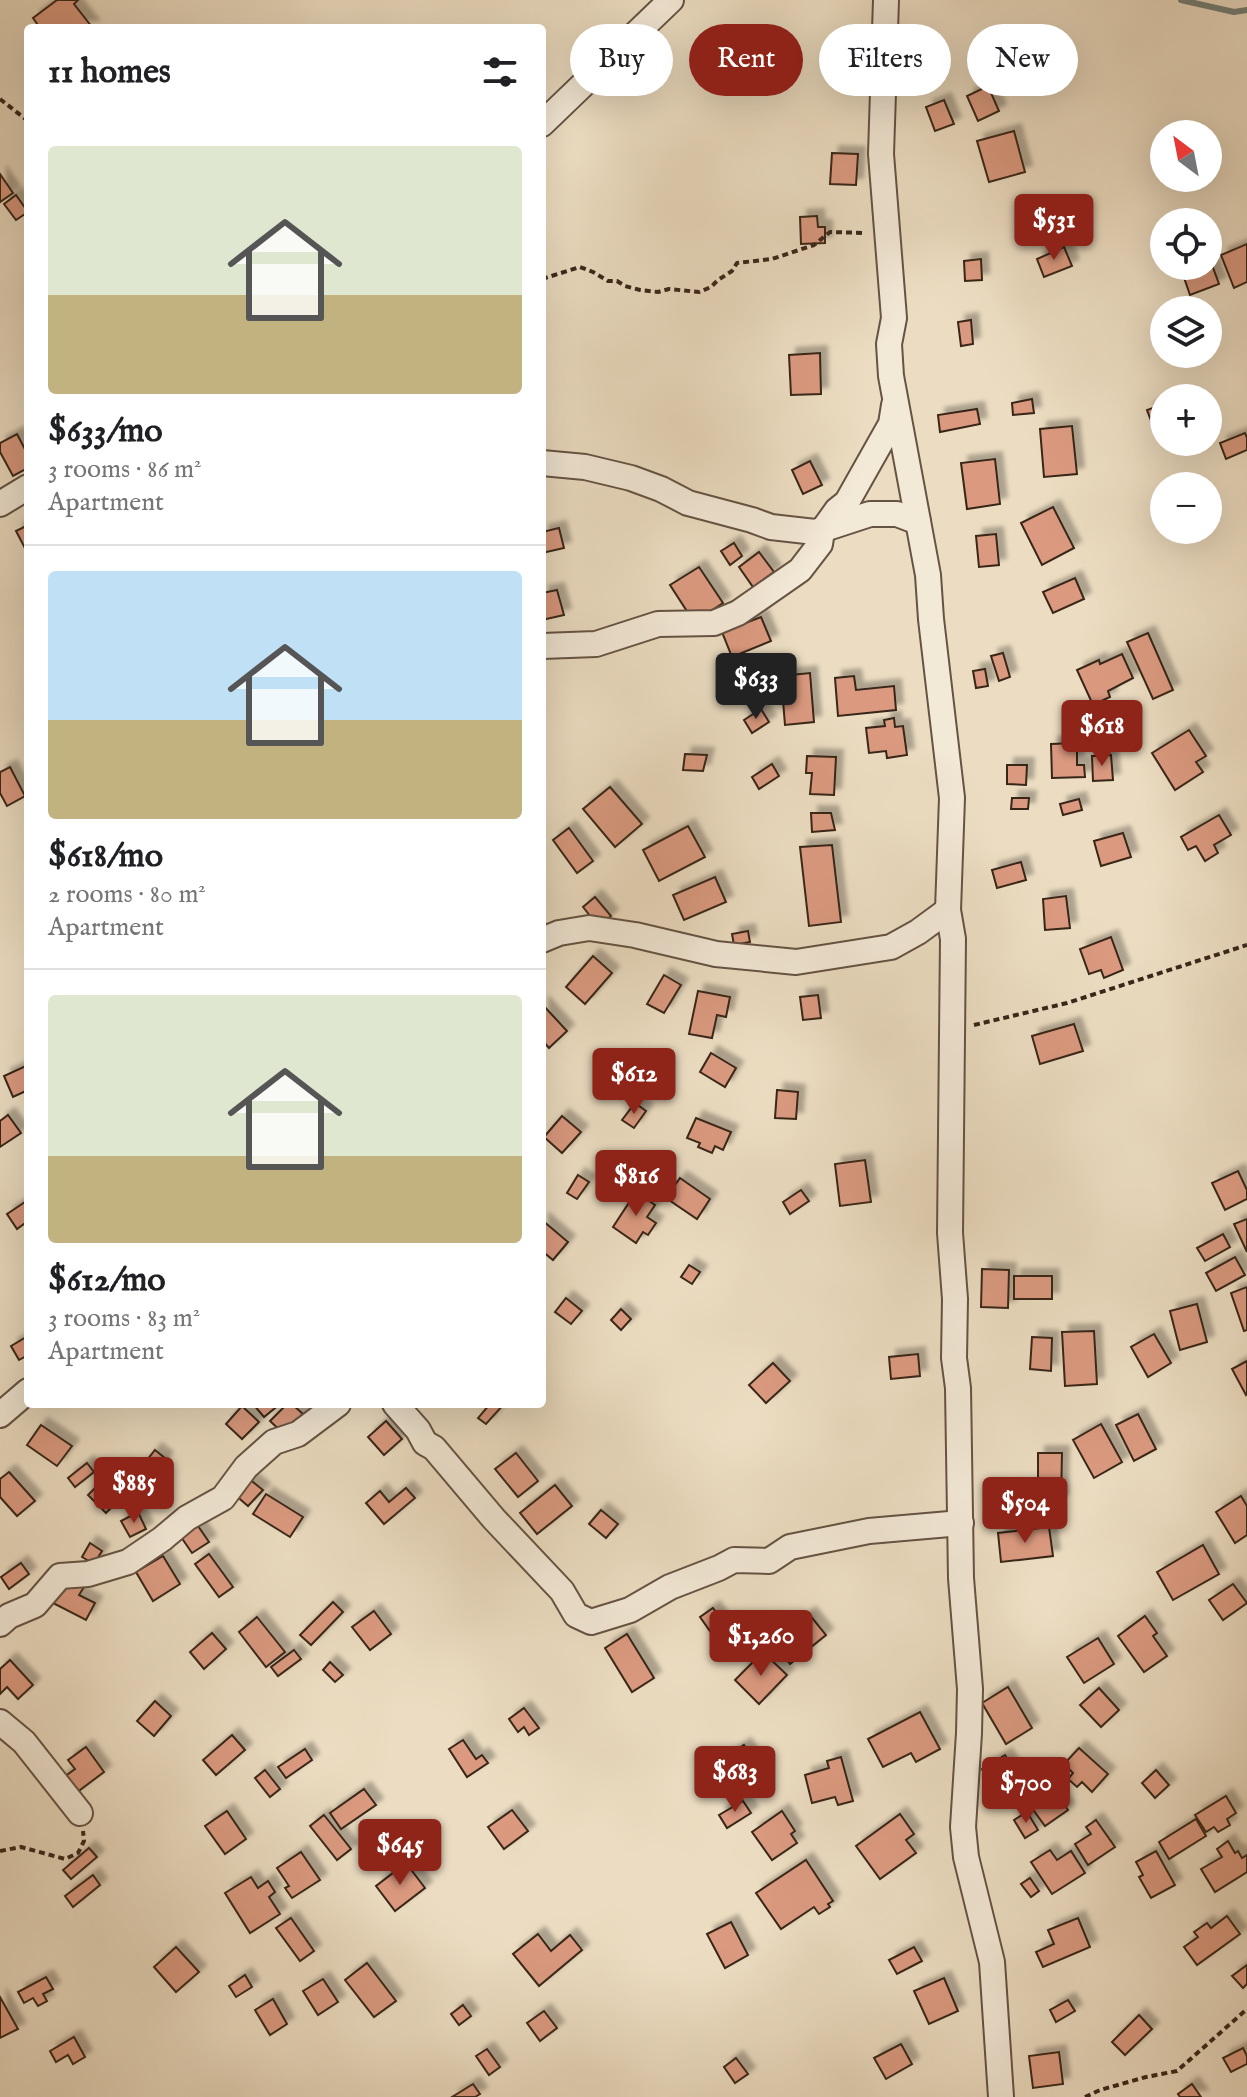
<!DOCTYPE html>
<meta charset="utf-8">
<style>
body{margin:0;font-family:"IM FELL English",serif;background:#f6f6f6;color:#202124;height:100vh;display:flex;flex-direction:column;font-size:30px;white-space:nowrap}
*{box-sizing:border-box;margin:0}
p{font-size:26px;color:#757577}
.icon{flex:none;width:44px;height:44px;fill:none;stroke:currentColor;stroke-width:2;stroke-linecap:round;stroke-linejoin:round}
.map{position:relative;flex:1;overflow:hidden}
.side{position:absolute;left:24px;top:24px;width:522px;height:1384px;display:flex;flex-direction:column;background:#fff;border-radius:8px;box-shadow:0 8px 32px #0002}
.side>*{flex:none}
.top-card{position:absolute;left:570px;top:24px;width:556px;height:72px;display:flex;gap:16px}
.needle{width:52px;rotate:328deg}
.controls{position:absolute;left:1150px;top:120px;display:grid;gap:16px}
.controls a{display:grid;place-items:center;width:72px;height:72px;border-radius:50%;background:#fff;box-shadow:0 8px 32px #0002;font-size:40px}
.price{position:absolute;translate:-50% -68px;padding:0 18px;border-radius:8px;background:#8f2418;color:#fff;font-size:26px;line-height:52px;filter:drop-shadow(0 2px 4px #0008)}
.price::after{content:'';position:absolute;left:50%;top:48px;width:24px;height:18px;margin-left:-12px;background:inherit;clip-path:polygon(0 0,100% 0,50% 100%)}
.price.current{background:#222;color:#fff}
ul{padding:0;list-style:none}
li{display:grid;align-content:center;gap:16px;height:424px;padding:0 24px}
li+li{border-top:2px solid #e0e0e0}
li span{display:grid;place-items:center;height:248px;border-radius:8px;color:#555}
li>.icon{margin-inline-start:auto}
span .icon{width:144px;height:144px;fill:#fffc;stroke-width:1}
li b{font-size:34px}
h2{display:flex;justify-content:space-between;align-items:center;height:96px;padding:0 24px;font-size:34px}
.tag{padding:0 28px;border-radius:36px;background:#fff;box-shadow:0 8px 32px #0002;font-size:28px;line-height:72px}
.tag.current{background:#8f2418;color:#fff}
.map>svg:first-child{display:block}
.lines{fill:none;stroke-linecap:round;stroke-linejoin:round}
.stream{stroke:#727f78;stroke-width:6}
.building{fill:#db9a80;stroke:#382519;stroke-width:2;filter:url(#shadow)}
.street-casing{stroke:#655343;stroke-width:28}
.path{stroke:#382519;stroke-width:4;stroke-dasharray:6 4;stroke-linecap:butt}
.street{stroke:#f3e9d7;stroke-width:24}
</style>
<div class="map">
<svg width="1247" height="2097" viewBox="0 0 1247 2097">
<defs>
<filter id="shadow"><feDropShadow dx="7" dy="-7" stdDeviation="2" flood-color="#0004"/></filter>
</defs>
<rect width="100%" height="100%" fill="#ecddc2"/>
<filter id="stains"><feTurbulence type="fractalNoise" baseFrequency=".0025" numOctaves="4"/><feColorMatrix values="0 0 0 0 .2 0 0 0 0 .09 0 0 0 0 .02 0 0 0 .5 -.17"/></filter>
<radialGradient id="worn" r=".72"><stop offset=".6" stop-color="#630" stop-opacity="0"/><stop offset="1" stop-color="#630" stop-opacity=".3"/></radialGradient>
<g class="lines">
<path class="stream" d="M1181 0 1234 12 1247 10"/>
</g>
<g class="building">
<path d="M57 0H78L74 4 92 27 40 28 33 18Z"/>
<path d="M988 86 999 111 978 121 967 96Z"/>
<path d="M944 100 954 124 935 131 926 107Z"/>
<path d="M1014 131 1025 172 989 182 977 141Z"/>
<path d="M832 153 858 154 856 185 830 184Z"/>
<path d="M0 174 13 193 0 202Z"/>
<path d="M16 195 28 212 16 220 4 204Z"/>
<path d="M817 216 818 227H825V243L801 244 800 217Z"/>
<path d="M1247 244V282L1234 288 1221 255Z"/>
<path d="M1064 247 1072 266 1044 277 1037 259Z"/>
<path d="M1208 254 1219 284 1190 295 1180 266H1208Z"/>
<path d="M981 259 982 280 965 281 964 261Z"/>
<path d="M971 320 973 344 961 346 958 322Z"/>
<path d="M820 353 821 394 791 395 789 355Z"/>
<path d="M1032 399 1034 413 1013 415 1012 403Z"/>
<path d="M1164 404V422L1153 426 1147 410Z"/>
<path d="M977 409 980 424 940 432 938 415Z"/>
<path d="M1072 426 1077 474 1044 477 1040 429Z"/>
<path d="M1245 433 1247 438V450L1226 459 1220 443Z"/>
<path d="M17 434 28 455V468L13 476 0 452V443Z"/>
<path d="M995 459 1000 504 967 509 961 463Z"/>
<path d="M810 461 822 485 803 494 792 470Z"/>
<path d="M1053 507 1074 548 1042 565 1021 523Z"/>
<path d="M28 525V554L16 531Z"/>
<path d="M559 528 564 548 542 553V532Z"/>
<path d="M996 534 999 565 979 567 976 536Z"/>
<path d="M734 543 742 556 730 565 721 551Z"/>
<path d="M759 552 774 572 753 587 739 567Z"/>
<path d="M699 567 723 603 694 622 670 585Z"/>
<path d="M1075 578 1084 599 1053 613 1043 592Z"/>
<path d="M557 590 564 615 542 620V593Z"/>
<path d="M761 617 771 641 732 657 722 632Z"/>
<path d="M1148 633 1173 690 1153 699 1127 642Z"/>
<path d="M1003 653 1010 677 999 681 991 656Z"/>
<path d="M1122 654 1133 678 1108 691 1110 697 1093 705 1077 670 1099 660 1100 664Z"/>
<path d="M985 669 988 686 976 688 973 671Z"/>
<path d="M810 673 814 722 785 725 781 676Z"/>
<path d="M854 676 856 690 894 686 896 710 838 716 835 678Z"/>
<path d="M761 709 769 722 752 733 744 720Z"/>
<path d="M894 718 895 727 903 726 907 755 887 758 886 751 869 753 866 728 885 726 884 720Z"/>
<path d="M1189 730 1206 756 1196 762 1203 772 1175 790 1152 753Z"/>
<path d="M1077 743V765H1084L1085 777 1052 778 1051 744Z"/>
<path d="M685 754 707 755 703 771 683 770Z"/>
<path d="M1111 755 1113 780 1093 781 1092 756Z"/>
<path d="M807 756 836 757 834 795 810 794 812 773H806Z"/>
<path d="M772 764 779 776 759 789 752 777Z"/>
<path d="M1007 765H1027L1026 785 1007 784Z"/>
<path d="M10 767 25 796 7 806 0 793V772Z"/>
<path d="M610 787 642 824 615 847 583 809Z"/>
<path d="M1012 798H1029L1028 809H1011Z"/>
<path d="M1079 799 1082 810 1063 815 1060 804Z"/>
<path d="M811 813H831L835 830 812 832Z"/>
<path d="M1219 815 1231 835 1214 845 1218 853 1205 861 1196 846 1188 850 1181 837Z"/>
<path d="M688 826 705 857 659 881 643 850Z"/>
<path d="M569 828 593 861 577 873 553 840Z"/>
<path d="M1123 833 1131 857 1101 866 1094 841Z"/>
<path d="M832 845 841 922 809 926 800 847Z"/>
<path d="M1021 862 1026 880 997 888 992 870Z"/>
<path d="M715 877 726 902 684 920 673 895Z"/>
<path d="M1066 896 1070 928 1045 930 1043 899Z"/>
<path d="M595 897 611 916 599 927 583 907Z"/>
<path d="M748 931 750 942 734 945 732 934Z"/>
<path d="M1111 937 1123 970 1104 978 1101 970 1089 974 1080 949Z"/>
<path d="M593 956 612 973 585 1004 566 987Z"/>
<path d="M664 975 681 985 664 1013 647 1004Z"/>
<path d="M698 991 730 997 726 1017 717 1015 712 1038 689 1034Z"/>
<path d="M818 995 821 1018 803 1020 800 997Z"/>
<path d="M542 1004 567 1031 549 1048 542 1040Z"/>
<path d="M1074 1024 1083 1051 1040 1064 1032 1036Z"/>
<path d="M711 1053 736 1068 725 1087 700 1072Z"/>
<path d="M28 1065V1090L13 1097 4 1076Z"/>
<path d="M610 1079 626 1090 620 1099 605 1089Z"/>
<path d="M777 1090 798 1092 796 1119 775 1118Z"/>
<path d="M635 1103 646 1111 634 1128 622 1120Z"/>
<path d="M8 1115 21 1133 0 1147V1121Z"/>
<path d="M562 1116 581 1132 562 1153 544 1137Z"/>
<path d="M696 1118 731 1132 723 1150 715 1146 712 1153 698 1147 700 1143 687 1138Z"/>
<path d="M865 1160 871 1202 840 1206 835 1164Z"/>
<path d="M1238 1171 1247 1190V1199L1225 1210 1212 1183Z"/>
<path d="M578 1175 589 1182 577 1199 567 1193Z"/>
<path d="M680 1178 710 1199 697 1219 666 1198Z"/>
<path d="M801 1190 809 1201 790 1214 783 1202Z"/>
<path d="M636 1192 655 1205 647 1217 656 1223 648 1235 643 1232 636 1243 613 1227Z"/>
<path d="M28 1200V1221L17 1229 7 1214Z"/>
<path d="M1247 1219V1252L1234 1224Z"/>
<path d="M542 1220 568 1242 553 1260 542 1251Z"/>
<path d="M1223 1234 1230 1247 1205 1261 1197 1248Z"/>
<path d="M1235 1257 1245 1275 1216 1291 1206 1273Z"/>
<path d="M689 1265 700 1272 692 1284 681 1277Z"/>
<path d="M982 1269 1009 1270 1008 1308 981 1307Z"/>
<rect x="1014" y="1276" width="38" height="23"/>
<path d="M1247 1287V1330L1244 1331 1231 1293Z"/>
<path d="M566 1298 582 1311 571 1324 555 1312Z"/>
<path d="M1197 1304 1207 1342 1180 1350 1170 1311Z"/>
<path d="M621 1309 631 1319 621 1330 611 1320Z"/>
<path d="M1094 1331 1097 1384 1065 1386 1062 1332Z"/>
<path d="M1154 1334 1171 1363 1148 1377 1131 1347Z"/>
<path d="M28 1336V1355L19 1360 11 1346Z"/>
<path d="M1032 1337 1052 1338 1051 1371 1030 1369Z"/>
<path d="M918 1354 920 1376 891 1379 889 1357Z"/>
<path d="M1247 1361V1394L1246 1395 1232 1369Z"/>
<path d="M773 1363 790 1381 766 1403 749 1385Z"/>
<path d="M253 1404H280L264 1417Z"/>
<path d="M287 1404H292L304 1415 285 1435 270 1421Z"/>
<path d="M490 1404H504L486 1424 478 1418Z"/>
<path d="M242 1406 259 1422 242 1439 226 1424Z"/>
<path d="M1138 1414 1156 1449 1134 1461 1116 1425Z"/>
<path d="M386 1421 402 1439 384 1455 368 1437Z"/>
<path d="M1101 1424 1122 1462 1094 1478 1073 1440Z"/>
<path d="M41 1425 72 1446 57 1466 27 1445Z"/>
<path d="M155 1450 166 1459 154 1474 143 1465Z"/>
<path d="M516 1453 538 1481 518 1497 495 1469Z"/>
<path d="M1038 1453H1062L1061 1501H1038Z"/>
<path d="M87 1463 94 1472 75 1487 68 1478Z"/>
<path d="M9 1472 35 1501 17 1516 0 1497V1479Z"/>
<path d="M248 1478 263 1490 248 1506 234 1494Z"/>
<path d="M103 1480 121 1498 106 1513 88 1495Z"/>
<path d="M555 1485 572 1506 537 1534 520 1513Z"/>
<path d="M406 1488 415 1498 384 1524 366 1503 380 1491 389 1502Z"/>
<path d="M266 1494 303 1517 290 1537 253 1514Z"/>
<path d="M1241 1496 1247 1506V1535L1235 1543 1216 1512Z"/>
<path d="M601 1510 618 1524 606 1538 589 1524Z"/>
<path d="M138 1512 146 1529 130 1537 121 1521Z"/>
<path d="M196 1523 209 1542 192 1553 179 1534Z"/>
<path d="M1049 1527 1053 1556 1001 1562 998 1533Z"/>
<path d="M90 1543 102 1551 94 1564 82 1557Z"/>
<path d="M1203 1545 1219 1574 1173 1600 1157 1572Z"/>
<path d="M209 1554 233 1587 219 1597 195 1564Z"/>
<path d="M163 1556 180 1584 153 1601 136 1572Z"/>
<path d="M21 1563 29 1574 9 1589 1 1577Z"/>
<path d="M68 1579 84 1587 79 1595 95 1603 86 1620 53 1603 61 1587Z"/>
<path d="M1233 1584 1247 1603 1223 1620 1209 1600Z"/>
<path d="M333 1602 343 1612 311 1645 300 1635Z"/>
<path d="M713 1608 725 1625 730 1621 735 1628 717 1641 700 1617Z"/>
<path d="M374 1611 391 1634 370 1650 352 1627Z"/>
<path d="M809 1614 826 1635 790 1664 773 1642Z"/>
<path d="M1145 1616 1157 1633 1153 1636 1167 1656 1144 1672 1118 1636Z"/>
<path d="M257 1617 285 1652 266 1667 239 1632Z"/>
<path d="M212 1633 226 1649 204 1669 190 1652Z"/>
<path d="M627 1634 654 1678 632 1692 605 1648Z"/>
<path d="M1098 1638 1114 1664 1084 1683 1067 1657Z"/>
<path d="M294 1650 301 1659 278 1676 271 1667Z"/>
<path d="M763 1652 787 1675 759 1704 735 1680Z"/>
<path d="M10 1660 33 1685 18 1699 7 1687 0 1694V1669Z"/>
<path d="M330 1662 343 1675 335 1682 323 1670Z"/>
<path d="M1008 1687 1032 1728 1006 1744 982 1703Z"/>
<path d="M1099 1688 1119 1710 1101 1727 1080 1705Z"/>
<path d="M155 1701 171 1716 154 1736 137 1721Z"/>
<path d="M524 1708 539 1728 529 1735 524 1727 518 1732 509 1719Z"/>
<path d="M920 1712 940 1749 916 1762 911 1753 883 1767 868 1739Z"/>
<path d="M232 1735 245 1750 216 1775 203 1760Z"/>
<path d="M463 1740 476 1759 482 1755 488 1763 467 1777 449 1749Z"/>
<path d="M744 1745 752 1757 744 1763 754 1778 734 1792 716 1764Z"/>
<path d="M86 1747 104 1772 72 1796 60 1780 75 1769 68 1760Z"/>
<path d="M1079 1748 1108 1774 1092 1792 1082 1782 1077 1787 1068 1779 1073 1773 1064 1764Z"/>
<path d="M305 1749 312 1760 286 1778 278 1767Z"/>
<path d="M1005 1755 1018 1776 994 1790 982 1769Z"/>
<path d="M841 1757 853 1801 838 1805 835 1797 812 1803 805 1775 829 1768 827 1761Z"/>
<path d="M265 1770 280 1789 270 1797 255 1778Z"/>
<path d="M1156 1770 1169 1785 1155 1798 1142 1783Z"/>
<path d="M1049 1784 1068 1810 1045 1826 1026 1800Z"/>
<path d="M364 1789 376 1805 341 1829 330 1813Z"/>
<path d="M1226 1796 1236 1813 1227 1819 1230 1825 1218 1832 1214 1827 1206 1832 1195 1815Z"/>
<path d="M743 1801 751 1813 727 1828 719 1815Z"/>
<path d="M512 1810 528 1831 504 1849 488 1827Z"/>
<path d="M227 1811 246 1839 225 1854 205 1826Z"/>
<path d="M782 1811 795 1831 791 1834 797 1843 772 1860 752 1832Z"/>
<path d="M1027 1812 1038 1830 1025 1838 1014 1820Z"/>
<path d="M900 1814 914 1834 906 1840 916 1853 880 1879 856 1846Z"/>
<path d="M324 1815 351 1849 337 1860 310 1826Z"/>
<path d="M1196 1819 1206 1836 1169 1859 1159 1842Z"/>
<path d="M1096 1820 1115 1847 1088 1865 1075 1844 1091 1834 1086 1827Z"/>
<path d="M1228 1841 1235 1853 1238 1851 1242 1858 1247 1855V1872L1215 1892 1201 1869 1222 1857 1217 1849Z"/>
<path d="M89 1848 97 1857 71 1879 63 1870Z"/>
<path d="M1050 1850 1057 1860 1071 1851 1085 1873 1052 1894 1031 1862Z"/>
<path d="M1156 1851 1175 1885 1151 1898 1139 1877 1143 1875 1136 1862Z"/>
<path d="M301 1852 320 1880 292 1898 285 1888 289 1886 277 1868Z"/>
<path d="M806 1860 833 1901 828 1904 830 1907 819 1914 814 1907 781 1929 756 1893Z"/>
<path d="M406 1863 425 1888 395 1911 376 1886Z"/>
<path d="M93 1875 100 1885 73 1907 65 1896Z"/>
<path d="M251 1877 258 1888 268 1881 275 1892 269 1897 280 1914 250 1933 225 1893Z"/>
<path d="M1030 1878 1039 1891 1031 1897 1021 1884Z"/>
<path d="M1227 1916 1240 1934 1197 1965 1184 1947 1198 1937 1194 1932 1207 1923 1211 1928Z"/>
<path d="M291 1918 314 1951 300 1961 276 1928Z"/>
<path d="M1078 1918 1090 1947 1043 1967 1036 1952 1054 1944 1048 1930Z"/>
<path d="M731 1922 748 1955 725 1968 707 1934Z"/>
<path d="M538 1934 551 1951 570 1935 582 1950 539 1986 513 1954Z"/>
<path d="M176 1947 199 1972 176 1992 154 1967Z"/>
<path d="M914 1947 922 1961 897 1974 889 1960Z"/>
<path d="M367 1963 396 2001 374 2017 345 1980Z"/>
<path d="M1247 1965V1984L1243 1988 1232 1976Z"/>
<path d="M245 1975 252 1987 236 1997 229 1986Z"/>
<path d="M46 1977 53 1989 43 1994 47 2001 38 2006 33 1998 24 2003 18 1992Z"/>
<path d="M944 1978 958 2011 929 2024 914 1991Z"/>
<path d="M323 1979 338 2002 318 2015 303 1991Z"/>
<path d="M0 1997 18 2029 0 2038Z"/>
<path d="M273 1999 287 2024 270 2035 255 2010Z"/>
<path d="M1068 2000 1075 2011 1056 2022 1050 2010Z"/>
<path d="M463 2005 471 2016 459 2025 451 2014Z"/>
<path d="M544 2011 557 2028 540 2041 527 2023Z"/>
<path d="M1139 2015 1152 2029 1125 2055 1112 2042Z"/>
<path d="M74 2037 85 2057 73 2064 68 2055 56 2062 50 2051Z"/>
<path d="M901 2044 912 2064 886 2079 874 2058Z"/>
<path d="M1243 2048 1247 2056V2064L1231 2072 1223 2058Z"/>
<path d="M487 2049 500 2067 489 2075 476 2056Z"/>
<path d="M1059 2052 1063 2084 1033 2088 1029 2056Z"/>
<path d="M736 2058 748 2074 735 2083 724 2067Z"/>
<path d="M473 2084 480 2094 475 2097H452Z"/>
<path d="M1192 2084 1201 2097H1180L1178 2094Z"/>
</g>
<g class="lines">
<defs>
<g id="street">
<path d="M886 0 881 154 894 318 889 344 891 376 928 575 931 619 952 798 948 910 953 939 950 1233 955 1299 954 1358 958 1388 961 1578 970 1689 969 1733 963 1827 966 1857 992 1962 1001 2097"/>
<path d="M542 124 671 0"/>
<path d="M542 463 585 467 631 478 661 489 688 503 752 520 771 527 815 532 870 514H897L918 522"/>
<path d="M0 504 28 487"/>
<path d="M542 646 596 644 658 624 714 623 738 613 800 570 820 544 822 531 837 510 847 502 891 424 894 405"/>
<path d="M542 940 559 933 589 928 635 935 716 954 796 962 891 947 918 932 948 910"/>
<path d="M395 1404 418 1430 425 1443 434 1448 494 1519 562 1591 576 1615 591 1622 630 1610 670 1587 719 1568 734 1560 769 1561 790 1547 869 1531 961 1523"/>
<path d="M0 1415 28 1391"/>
<path d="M0 1624 9 1616 35 1605 60 1576 88 1574 128 1562 162 1539 187 1518 223 1498 246 1467 274 1442 298 1434 338 1404"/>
<path d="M0 1722 24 1742 80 1813"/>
</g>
</defs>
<use href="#street" class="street-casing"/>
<g class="path">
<path d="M0 99 28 121"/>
<path d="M542 279 580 267 593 272 608 281H617L625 286 640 290 658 292 669 289 699 292 711 287 718 280 732 271 737 263 772 259 814 245 830 232 866 233"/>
<path d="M974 1025 1067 1003 1247 945"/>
<path d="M0 1851 21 1847 65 1859 78 1853 84 1841 83 1831"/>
<path d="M1085 2097 1100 2090 1146 2077 1177 2071 1247 2009"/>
</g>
<use href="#street" class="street"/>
</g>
<rect width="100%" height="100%" filter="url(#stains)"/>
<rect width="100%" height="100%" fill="url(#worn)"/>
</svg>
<div class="controls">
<a><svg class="needle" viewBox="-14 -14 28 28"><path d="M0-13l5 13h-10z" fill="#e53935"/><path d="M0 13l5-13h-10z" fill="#757577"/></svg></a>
<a><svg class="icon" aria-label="locate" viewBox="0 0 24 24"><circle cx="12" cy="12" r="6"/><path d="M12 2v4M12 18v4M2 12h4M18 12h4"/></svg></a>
<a><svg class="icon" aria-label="layers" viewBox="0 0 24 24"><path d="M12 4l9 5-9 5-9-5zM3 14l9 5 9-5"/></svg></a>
<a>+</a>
<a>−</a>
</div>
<b class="price" style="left:1054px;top:262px">$531</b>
<b class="price current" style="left:756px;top:721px">$633</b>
<b class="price" style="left:1102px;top:768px">$618</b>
<b class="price" style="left:634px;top:1116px">$612</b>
<b class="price" style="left:636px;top:1218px">$816</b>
<b class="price" style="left:134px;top:1525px">$885</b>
<b class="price" style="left:1025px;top:1545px">$504</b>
<b class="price" style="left:761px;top:1678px">$1,260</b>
<b class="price" style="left:735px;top:1814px">$683</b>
<b class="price" style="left:1026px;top:1825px">$700</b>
<b class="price" style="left:400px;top:1887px">$645</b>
<div class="top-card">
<a class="tag">Buy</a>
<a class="tag current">Rent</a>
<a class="tag">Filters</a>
<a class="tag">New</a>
</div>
<section class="side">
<h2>11 homes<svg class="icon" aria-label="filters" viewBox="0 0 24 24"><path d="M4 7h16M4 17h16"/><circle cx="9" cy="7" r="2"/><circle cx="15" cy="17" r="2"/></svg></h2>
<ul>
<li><span style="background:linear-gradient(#dfe7d0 60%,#c2b280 0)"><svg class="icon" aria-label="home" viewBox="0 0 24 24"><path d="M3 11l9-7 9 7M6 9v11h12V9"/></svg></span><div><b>$633/mo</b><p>3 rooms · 86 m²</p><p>Apartment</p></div></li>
<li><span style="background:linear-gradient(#bfe0f5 60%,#c2b280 0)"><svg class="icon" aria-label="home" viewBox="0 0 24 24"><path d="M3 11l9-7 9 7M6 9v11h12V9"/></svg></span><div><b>$618/mo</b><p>2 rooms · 80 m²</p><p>Apartment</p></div></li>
<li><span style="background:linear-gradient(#dfe7d0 65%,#c2b280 0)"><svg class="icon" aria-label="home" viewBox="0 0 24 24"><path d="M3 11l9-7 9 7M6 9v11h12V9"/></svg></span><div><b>$612/mo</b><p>3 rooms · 83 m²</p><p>Apartment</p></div></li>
</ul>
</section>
</div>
